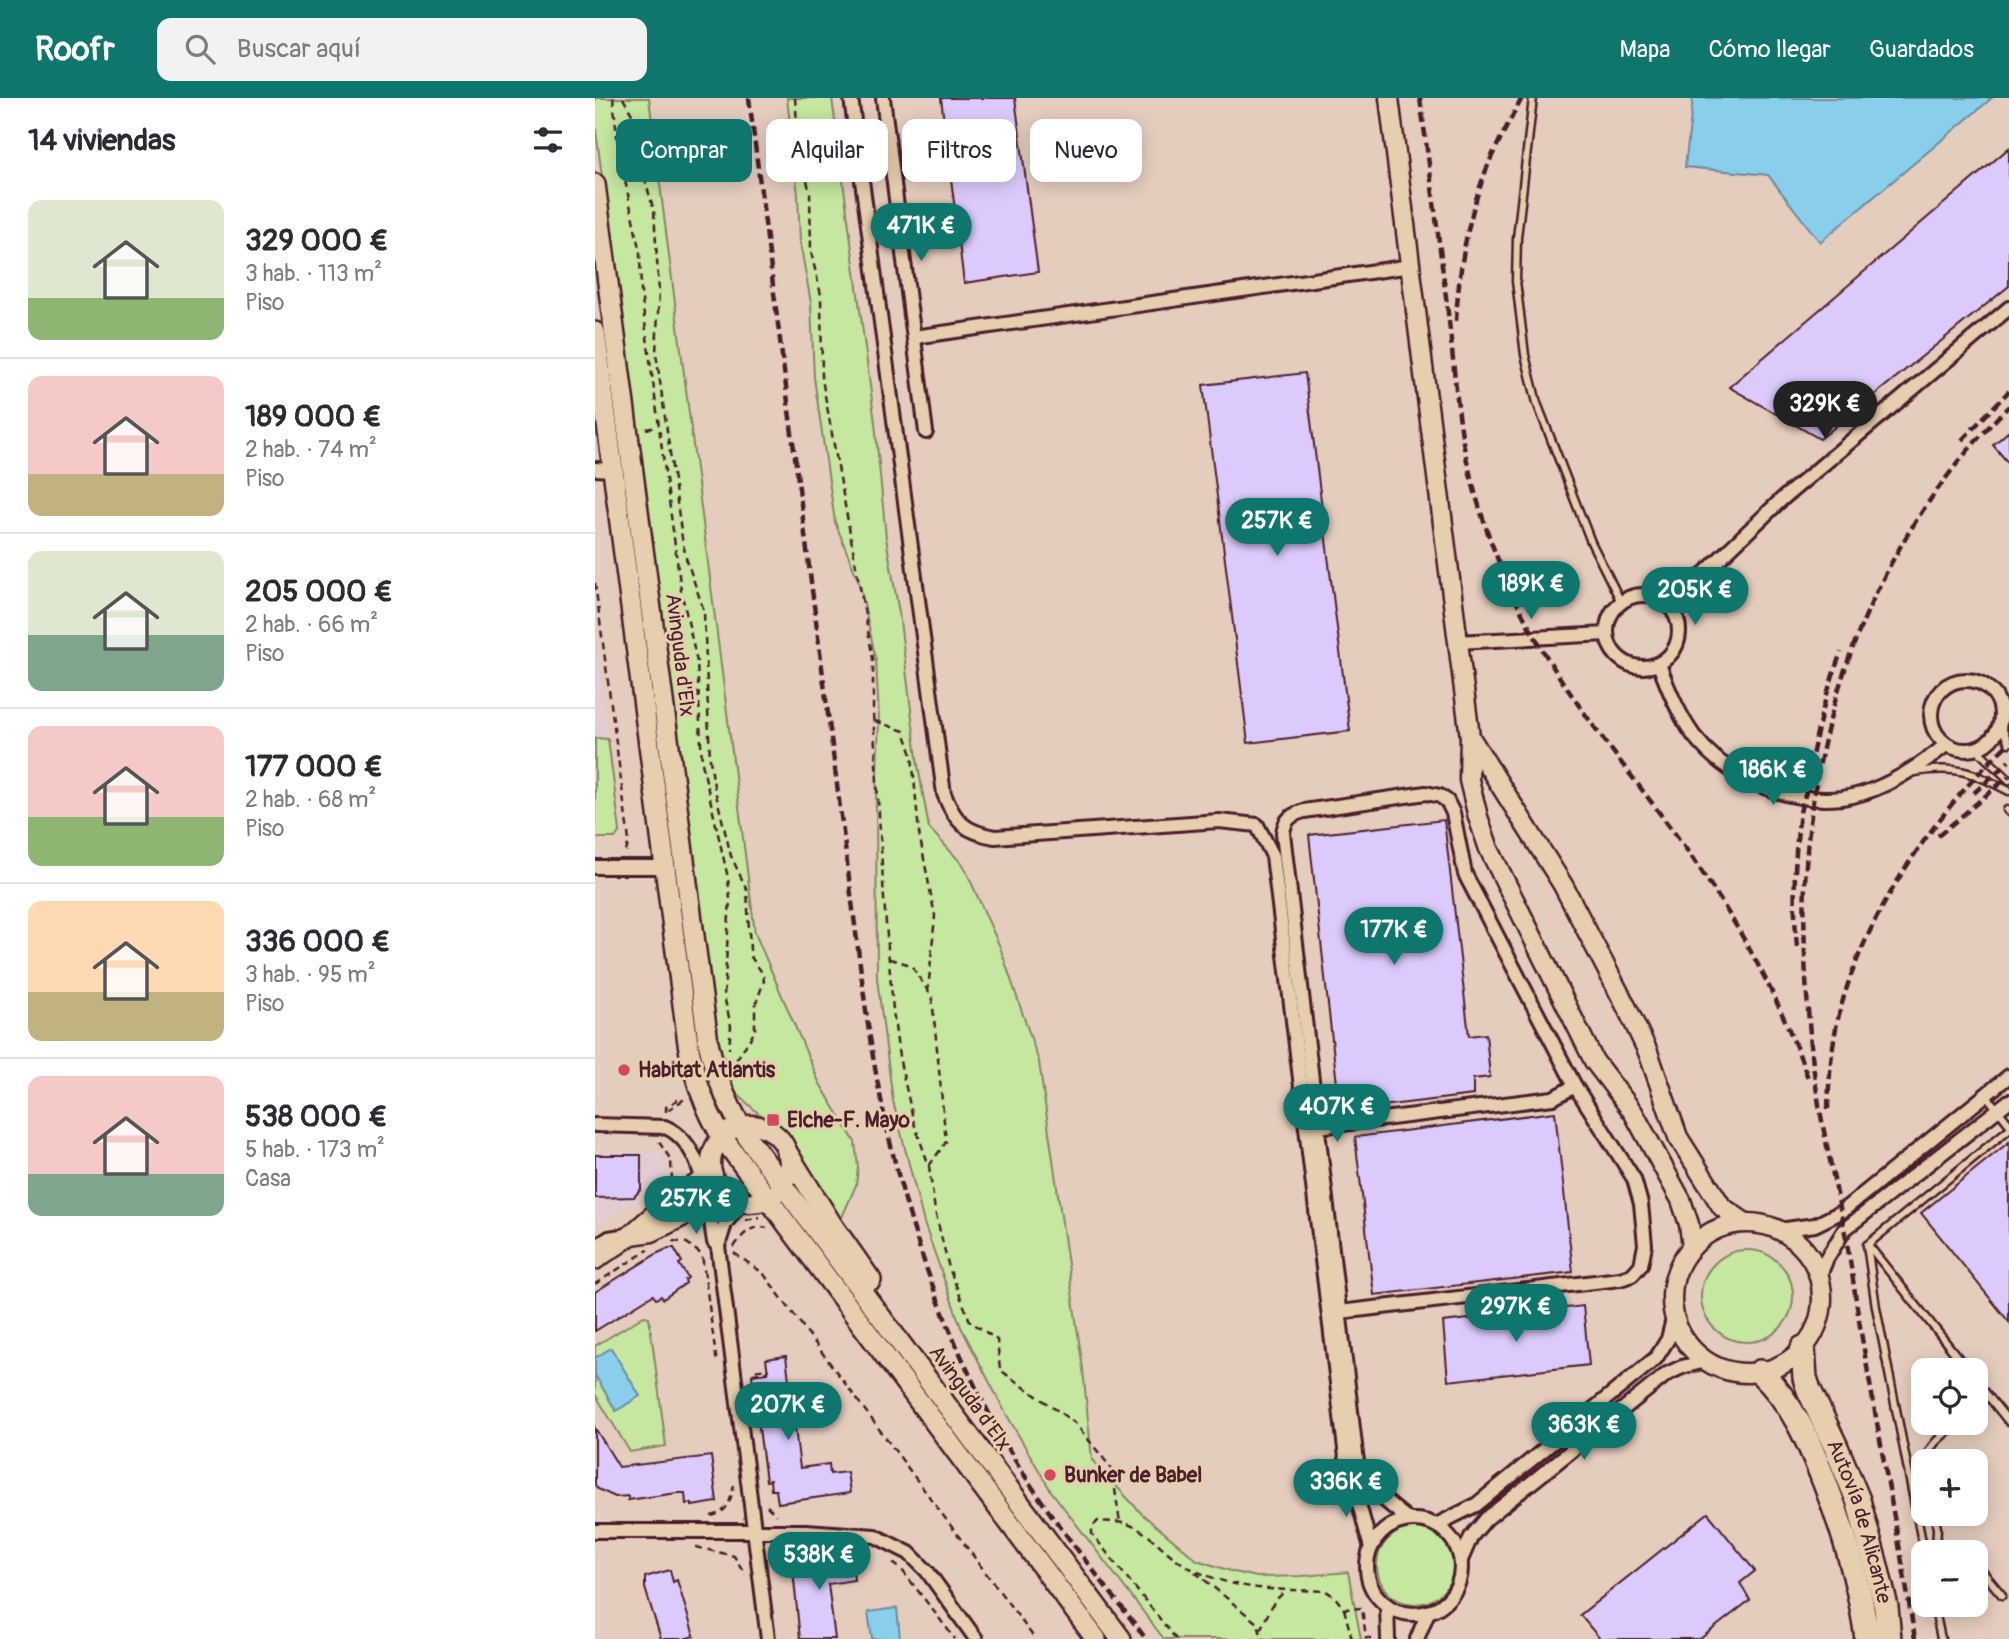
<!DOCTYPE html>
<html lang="es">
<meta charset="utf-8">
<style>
body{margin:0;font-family:Pangolin,sans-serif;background:#f2f2f3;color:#2b2b33;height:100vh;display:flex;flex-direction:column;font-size:26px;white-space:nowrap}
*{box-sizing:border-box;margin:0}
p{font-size:23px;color:#7c7c81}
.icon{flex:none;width:38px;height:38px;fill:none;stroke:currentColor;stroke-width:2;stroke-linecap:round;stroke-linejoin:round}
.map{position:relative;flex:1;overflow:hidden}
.drawer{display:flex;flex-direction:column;background:#fff;width:595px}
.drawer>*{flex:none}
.hud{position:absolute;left:21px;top:21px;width:665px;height:63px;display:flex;gap:14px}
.fabs{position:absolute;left:1316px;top:1260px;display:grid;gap:14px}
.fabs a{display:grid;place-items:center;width:77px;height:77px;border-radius:14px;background:#fff;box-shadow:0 4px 18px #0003;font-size:35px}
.price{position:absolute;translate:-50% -60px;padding:0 16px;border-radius:24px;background:#0f766e;color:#fff;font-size:23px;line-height:46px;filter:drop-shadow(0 2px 4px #0008)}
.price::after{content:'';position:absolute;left:50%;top:42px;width:21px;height:16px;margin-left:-10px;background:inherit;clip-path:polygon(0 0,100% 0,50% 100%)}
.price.on{background:#222;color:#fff}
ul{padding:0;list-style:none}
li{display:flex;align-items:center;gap:21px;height:175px;padding:0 28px}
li+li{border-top:2px solid #e1e1e2}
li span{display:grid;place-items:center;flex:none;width:196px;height:140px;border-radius:14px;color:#555}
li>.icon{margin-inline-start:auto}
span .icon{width:84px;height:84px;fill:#fffc;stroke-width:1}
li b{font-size:30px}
h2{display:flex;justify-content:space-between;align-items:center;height:84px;padding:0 28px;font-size:30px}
.tag{padding:0 24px;border-radius:14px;background:#fff;box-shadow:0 4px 18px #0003;font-size:24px;line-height:63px}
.tag.on{background:#0f766e;color:#fff}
header{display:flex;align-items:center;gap:42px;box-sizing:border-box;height:98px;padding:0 35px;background:#0f766e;color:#fff}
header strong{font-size:33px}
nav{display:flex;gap:38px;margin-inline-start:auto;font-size:24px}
.search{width:490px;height:63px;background:#f2f2f3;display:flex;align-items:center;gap:18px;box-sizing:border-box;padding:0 24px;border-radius:14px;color:#7c7c81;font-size:26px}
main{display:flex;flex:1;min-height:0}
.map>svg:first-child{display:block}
.built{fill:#e2ccd1}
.green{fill:#c5e7a0;stroke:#888366;stroke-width:2}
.water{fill:#89cfeb;stroke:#70899e;stroke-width:2}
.building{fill:#dccafc;stroke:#4a1f2b;stroke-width:2}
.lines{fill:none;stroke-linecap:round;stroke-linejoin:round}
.lane-casing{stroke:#4a1f2b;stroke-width:11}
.street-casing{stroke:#4a1f2b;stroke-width:18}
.secondary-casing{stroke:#4a1f2b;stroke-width:23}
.primary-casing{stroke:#4a1f2b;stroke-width:24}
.highway-casing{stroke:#4a1f2b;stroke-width:28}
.path{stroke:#4a1f2b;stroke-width:2.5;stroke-dasharray:7 5;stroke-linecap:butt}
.lane{stroke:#e7ceaf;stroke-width:6}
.street{stroke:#e7ceaf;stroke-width:12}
.secondary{stroke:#e7ceaf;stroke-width:18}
.primary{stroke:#e7ceaf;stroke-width:19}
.highway{stroke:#e7ceaf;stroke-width:23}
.rail{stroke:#4a1f2b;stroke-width:4.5;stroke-dasharray:10 5;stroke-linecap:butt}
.poi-dot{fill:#d1495b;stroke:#e7ceaf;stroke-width:2.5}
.labels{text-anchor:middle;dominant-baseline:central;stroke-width:6;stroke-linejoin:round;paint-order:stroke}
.street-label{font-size:21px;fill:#4a1f2b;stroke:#e7ceaf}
.poi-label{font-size:21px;font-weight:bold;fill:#4a1f2b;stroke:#e7ceaf;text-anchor:start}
</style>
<header>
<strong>Roofr</strong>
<div class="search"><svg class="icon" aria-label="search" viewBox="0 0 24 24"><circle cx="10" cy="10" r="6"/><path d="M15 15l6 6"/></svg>Buscar aquí</div>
<nav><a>Mapa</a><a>Cómo llegar</a><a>Guardados</a></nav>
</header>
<main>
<section class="drawer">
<h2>14 viviendas<svg class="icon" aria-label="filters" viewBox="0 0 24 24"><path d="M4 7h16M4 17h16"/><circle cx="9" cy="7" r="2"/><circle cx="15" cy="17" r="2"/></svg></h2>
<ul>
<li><span style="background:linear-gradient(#dfe7d0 70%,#8fb573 0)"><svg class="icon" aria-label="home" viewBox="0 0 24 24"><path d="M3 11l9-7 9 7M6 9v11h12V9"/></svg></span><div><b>329 000 €</b><p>3 hab. · 113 m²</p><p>Piso</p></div></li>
<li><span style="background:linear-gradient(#f6c9c9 70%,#c2b280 0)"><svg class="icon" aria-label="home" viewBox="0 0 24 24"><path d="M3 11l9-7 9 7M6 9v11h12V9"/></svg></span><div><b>189 000 €</b><p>2 hab. · 74 m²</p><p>Piso</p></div></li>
<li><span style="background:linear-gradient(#dfe7d0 60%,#7fa58c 0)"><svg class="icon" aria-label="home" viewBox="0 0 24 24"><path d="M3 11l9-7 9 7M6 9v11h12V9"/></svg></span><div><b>205 000 €</b><p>2 hab. · 66 m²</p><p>Piso</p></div></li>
<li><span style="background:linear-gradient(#f6c9c9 65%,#8fb573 0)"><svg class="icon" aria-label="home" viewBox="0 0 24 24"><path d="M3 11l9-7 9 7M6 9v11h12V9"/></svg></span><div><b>177 000 €</b><p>2 hab. · 68 m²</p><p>Piso</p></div></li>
<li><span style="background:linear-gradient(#ffd9b3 65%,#c2b280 0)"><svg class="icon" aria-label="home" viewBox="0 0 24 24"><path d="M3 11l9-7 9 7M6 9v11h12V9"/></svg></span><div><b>336 000 €</b><p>3 hab. · 95 m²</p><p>Piso</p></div></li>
<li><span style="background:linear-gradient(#f6c9c9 70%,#7fa58c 0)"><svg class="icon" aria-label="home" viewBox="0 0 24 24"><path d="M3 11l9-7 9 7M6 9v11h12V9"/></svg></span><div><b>538 000 €</b><p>5 hab. · 173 m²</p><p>Casa</p></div></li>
</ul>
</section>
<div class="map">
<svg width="1414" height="1541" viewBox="0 0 1414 1541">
<rect width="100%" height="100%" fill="#e5cdbe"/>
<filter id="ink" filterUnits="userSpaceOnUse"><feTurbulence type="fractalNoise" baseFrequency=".0143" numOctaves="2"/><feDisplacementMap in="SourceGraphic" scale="14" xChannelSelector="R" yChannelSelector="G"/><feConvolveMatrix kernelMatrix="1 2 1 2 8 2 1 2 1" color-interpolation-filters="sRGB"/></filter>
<g filter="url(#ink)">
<g class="built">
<path d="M0 530 13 641 0 640Z"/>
<path d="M0 1053 67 1054 71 1084 0 1129Z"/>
</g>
<g class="green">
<path d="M0 0H54L160 835 224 984 260 1044 263 1069 261 1087 245 1124 208 1069 201 1048 186 1028 163 1015 141 995 125 962 116 908 0 25Z"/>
<path d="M192 0H237L280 325 291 440 304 515 323 668 334 730 369 768 405 849 444 964 488 1271 497 1362 547 1416 602 1462 639 1474 662 1479 707 1478 753 1474 766 1541H569L456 1393 410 1314 366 1229 329 1125 298 1003 282 880 281 703 284 622 281 562 265 487 240 424 219 280 216 205 205 144 203 97Z"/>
<path d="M0 640 13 641 25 733 20 740H0Z"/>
<circle cx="1152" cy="1198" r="46"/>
<path d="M49 1218 54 1219 71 1348 35 1354 0 1296V1248Z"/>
<circle cx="820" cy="1468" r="38"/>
</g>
<g class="water">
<path d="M1098 0H1397L1225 144 1173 77 1090 69Z"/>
<path d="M16 1250 45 1298 21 1313 0 1277V1260Z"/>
<path d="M302 1510 305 1541H277L273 1514Z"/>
</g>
<g class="building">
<path d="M346 0H420L443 174 369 185Z"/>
<path d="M1414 50V188L1225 341 1134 289Z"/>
<path d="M710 275 755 633 653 645 608 287Z"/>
<path d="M1414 333V366L1398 347Z"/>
<path d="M849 722 874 938 891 936 895 979 878 981V997L745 1013 714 737Z"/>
<path d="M960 1014 978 1174 779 1197 760 1039Z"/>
<path d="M1414 1044V1224L1326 1115Z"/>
<path d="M0 1057H46V1091L39 1099 0 1100Z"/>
<path d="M74 1150H79L87 1164 84 1166 93 1180 90 1182 91 1185 68 1201 66 1198 61 1201 58 1197 0 1233V1194L63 1155Z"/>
<path d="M988 1208 994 1267 853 1283 848 1224Z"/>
<path d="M191 1258 205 1370 234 1366 235 1376 252 1374 255 1395 183 1405 181 1392H176L175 1382 171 1383 157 1277 173 1275 171 1261Z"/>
<path d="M0 1330 24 1369 116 1358 122 1404 97 1408V1405L91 1406 90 1395H82L33 1402V1398L20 1399 3 1391 0 1387Z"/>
<path d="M1113 1415 1160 1473 1145 1485 1155 1502 1105 1541H1005L985 1517Z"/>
<path d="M256 1454 259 1482 233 1486 240 1541H205L197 1462Z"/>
<path d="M75 1472 78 1484 82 1482 99 1538 89 1541H66L50 1490V1479Z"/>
</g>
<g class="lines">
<defs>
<g id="lane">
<path d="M938 0 922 140 921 183 930 257 942 305 996 444 1026 504"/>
<path d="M1405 626 1414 645"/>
<path d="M1382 651C1392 663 1404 671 1414 682"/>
<path d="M1320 674C1363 667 1376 674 1414 693"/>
<path d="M1412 712 1414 714"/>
<path d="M1391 997 1414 1026"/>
<path d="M1272 1147 1281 1209 1329 1454"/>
<path d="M1272 1147 1414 1031"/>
<path d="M1274 1148 1373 1272"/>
<path d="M1381 1283 1414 1324"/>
<path d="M1381 1309 1393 1298"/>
<path d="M1331 1363C1333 1346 1350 1336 1363 1325"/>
<path d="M1339 1416 1342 1430 1341 1454"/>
<path d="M1381 1466 1407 1497"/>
<path d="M1339 1507 1346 1541"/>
</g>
<g id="street">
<path d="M256 0 349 696C360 724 370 734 400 739L624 723 662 727 678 758 753 1376 758 1384 776 1450"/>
<path d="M288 0 331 334"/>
<path d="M319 239 816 168"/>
<path d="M0 371 17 372"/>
<circle cx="1048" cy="533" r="36"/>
<path d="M1074 509 1186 402 1414 210"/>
<path d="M862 544 1012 536"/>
<path d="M1064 566C1073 591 1083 616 1099 638 1133 681 1192 706 1247 700 1285 695 1322 670 1351 647"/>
<circle cx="1371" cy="617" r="35"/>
<path d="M0 769H70"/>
<path d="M0 1027 70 1029C109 1045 113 1108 119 1144L123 1148"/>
<path d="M723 1029 958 1000 980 988"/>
<path d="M146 1104 130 1126 123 1148 173 1541"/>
<path d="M1184 1132 1220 1127 1246 1114 1414 978"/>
<path d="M0 1149 14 1140 32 1137"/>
<path d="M1224 1180 1232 1160 1250 1131 1414 1003"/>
<path d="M745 1214 1025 1181 1037 1177 1046 1167 1050 1147 1046 1106 1039 1081 980 988 870 776 858 715 852 703 845 698 831 695 709 713C696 717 690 721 688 735L762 1364C773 1390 792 1405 814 1422"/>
<circle cx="819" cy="1469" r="47"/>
<path d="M841 1427 881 1407 1061 1260 1073 1241 1079 1217"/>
<path d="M0 1433H211L280 1438 314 1455 332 1473 381 1541"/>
<path d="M866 1462 876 1439 891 1421 1072 1276 1087 1269 1111 1263"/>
<path d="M792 1507 793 1541"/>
<path d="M822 1541 833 1514"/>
</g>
<g id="secondary">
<path d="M794 0 875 639 874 682 883 719 894 751 999 963 1038 1014 1086 1102 1094 1126 1097 1149"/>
<path d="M875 639 968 787 1032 910 1053 954 1083 1039 1127 1109 1149 1124"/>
<circle cx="155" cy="1066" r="39"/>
<circle cx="1152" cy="1200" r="75"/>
<path d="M36 1137 57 1134 97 1114 146 1104"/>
<path d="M0 1162C12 1153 26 1146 37 1136 62 1113 87 1092 118 1077"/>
</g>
<g id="primary">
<path d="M0 86 113 944C121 981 136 1015 157 1046L526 1541"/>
<path d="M0 234 93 945C99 980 109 1009 127 1039L501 1541"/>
<path d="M192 1054 238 1128 276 1182"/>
</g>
<g id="highway">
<path id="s1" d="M1208 1250 1210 1280 1214 1292 1241 1349 1263 1402 1281 1468 1291 1509 1294 1541"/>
<path d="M1165 1274C1198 1305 1214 1344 1230 1385 1250 1436 1265 1487 1272 1541"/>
</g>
</defs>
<use href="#lane" class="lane-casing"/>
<use href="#street" class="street-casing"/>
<use href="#secondary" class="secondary-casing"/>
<use href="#primary" class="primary-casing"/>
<use href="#highway" class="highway-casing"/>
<g class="path">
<path d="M18 0 23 48 45 155 46 195 86 492 102 564 107 665 133 780 135 801 129 898 136 928 134 951"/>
<path d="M28 0 46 33 45 64 59 113 64 194 61 255 87 440 91 460 109 513 115 662 119 688 136 758 152 792 155 852 156 859 168 876 169 883 160 908V933L138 967"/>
<path d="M200 0 204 49 215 95 216 154 226 197 227 281 278 561V615L289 801 298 912 304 959 319 1025 334 1068 340 1113 354 1170 375 1223 402 1242 405 1272 480 1325 517 1371 525 1425"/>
<path d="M51 331 61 329"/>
<path d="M0 485 34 743 30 757"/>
<path d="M280 623 309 633 317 657 324 735 340 818 333 893"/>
<path d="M295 861 316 867 337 899 351 1044 334 1068"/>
<path d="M73 1012 91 1000"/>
<path d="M71 1014V1009L87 999"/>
<path d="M64 1044 76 1062 77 1082"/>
<path d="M151 1122 165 1119"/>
<path d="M78 1143 92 1145 107 1157 122 1266"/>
<path d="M139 1149C147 1137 156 1126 172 1130"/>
<path d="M139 1155 168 1175 440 1541"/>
<path d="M0 1186 53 1152"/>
<path d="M172 1271 173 1274 158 1276V1273Z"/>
<path d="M172 1408 181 1417"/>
<path d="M116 1418C134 1414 135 1403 139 1387"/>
<path d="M101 1449 139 1458 150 1476"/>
<path d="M178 1465 188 1449H201"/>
<path d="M298 1465 307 1472 360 1541"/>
<path d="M600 1474 662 1525 668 1541"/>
<path d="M749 1511 757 1541"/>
<path d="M665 1532 679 1504 689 1494"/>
<path d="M581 1541 497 1436V1429L503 1423C513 1424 526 1423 535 1427 558 1436 574 1460 597 1471 645 1494 680 1491 731 1493L740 1499 749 1511 767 1510 771 1540H779"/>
</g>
<use href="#lane" class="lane"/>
<use href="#street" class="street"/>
<use href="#secondary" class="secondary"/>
<use href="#primary" class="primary"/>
<use href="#highway" class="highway"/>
<g class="rail">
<path d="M154 0 271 913C293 1071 338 1224 420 1362 458 1425 507 1482 551 1541"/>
<path d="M825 0C835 72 844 143 853 215 858 257 861 301 868 344 879 400 898 456 923 507 971 605 1047 685 1107 774 1152 841 1186 905 1213 980"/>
<path d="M861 223C864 167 874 110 897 58 906 39 917 19 927 0"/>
<path d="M1367 342 1414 293"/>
<path d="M1379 695 1414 663"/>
<path d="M1343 738 1414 678"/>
<path d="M1202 849C1198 804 1199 759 1205 715 1206 708 1209 701 1211 694 1218 646 1229 600 1246 554"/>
<path d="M1233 1011C1234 982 1236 954 1242 925 1264 825 1339 715 1414 645"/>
<path d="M1320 1541C1304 1442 1285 1344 1268 1246 1261 1207 1257 1168 1249 1130 1238 1073 1223 1015 1217 957 1210 887 1206 813 1213 742 1231 576 1294 427 1414 308"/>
</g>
</g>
</g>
<g class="poi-dot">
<circle cx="29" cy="972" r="7"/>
<rect x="171" y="1015" width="14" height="14" rx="3.5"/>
<circle cx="455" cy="1377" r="7"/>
</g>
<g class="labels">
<g class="street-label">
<text transform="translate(85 557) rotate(83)">Avinguda d'Elx</text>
<text transform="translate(375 1300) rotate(54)">Avinguda d'Elx</text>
<text stroke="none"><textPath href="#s1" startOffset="184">Autovía de Alicante</textPath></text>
</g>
<g class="poi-label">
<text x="43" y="972">Habitat Atlantis</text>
<text x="192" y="1022">Elche-F. Mayo</text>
<text x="469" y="1377">Bunker de Babel</text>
</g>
</g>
</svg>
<div class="fabs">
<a><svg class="icon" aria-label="locate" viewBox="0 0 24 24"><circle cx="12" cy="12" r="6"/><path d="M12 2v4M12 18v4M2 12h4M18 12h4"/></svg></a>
<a>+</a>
<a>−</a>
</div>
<b class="price" style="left:326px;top:165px">471K €</b>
<b class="price on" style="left:1230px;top:343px">329K €</b>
<b class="price" style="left:682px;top:460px">257K €</b>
<b class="price" style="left:936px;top:523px">189K €</b>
<b class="price" style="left:1100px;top:529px">205K €</b>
<b class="price" style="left:1178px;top:709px">186K €</b>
<b class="price" style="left:799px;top:869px">177K €</b>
<b class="price" style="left:742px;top:1046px">407K €</b>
<b class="price" style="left:101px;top:1138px">257K €</b>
<b class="price" style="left:921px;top:1246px">297K €</b>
<b class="price" style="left:193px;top:1344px">207K €</b>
<b class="price" style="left:989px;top:1364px">363K €</b>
<b class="price" style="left:751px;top:1421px">336K €</b>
<b class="price" style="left:224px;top:1494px">538K €</b>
<div class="hud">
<a class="tag on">Comprar</a>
<a class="tag">Alquilar</a>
<a class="tag">Filtros</a>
<a class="tag">Nuevo</a>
</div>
</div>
</main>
